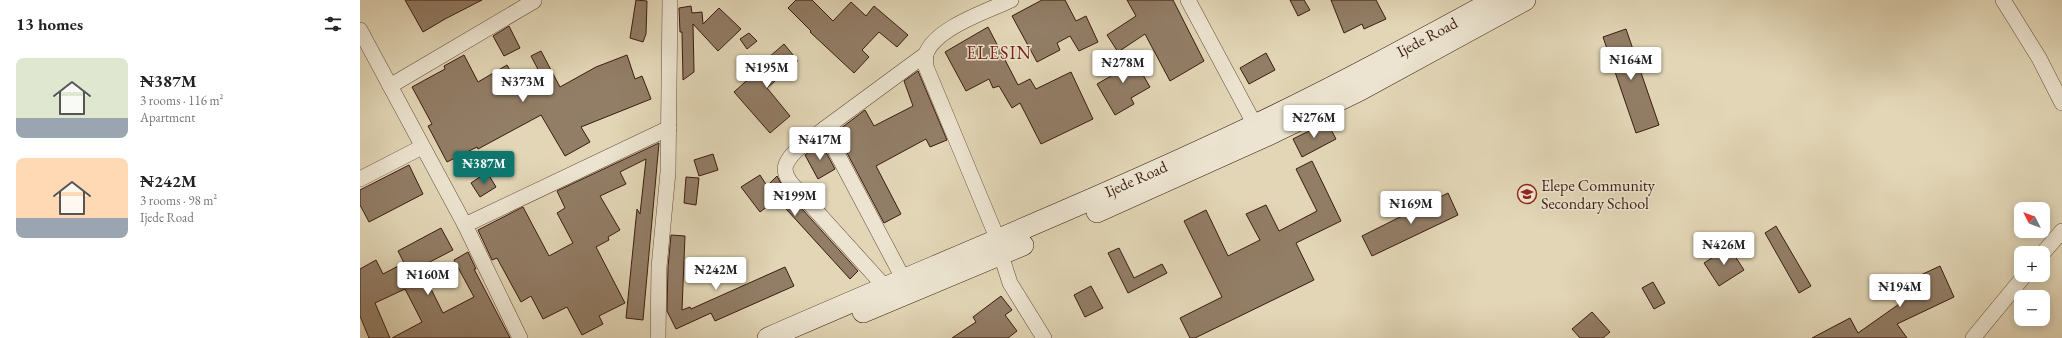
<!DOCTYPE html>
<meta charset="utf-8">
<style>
body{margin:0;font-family:"EB Garamond",serif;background:#f6f6f6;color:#222;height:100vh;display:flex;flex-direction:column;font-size:15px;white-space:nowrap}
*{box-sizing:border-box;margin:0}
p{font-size:13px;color:#767676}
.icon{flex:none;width:22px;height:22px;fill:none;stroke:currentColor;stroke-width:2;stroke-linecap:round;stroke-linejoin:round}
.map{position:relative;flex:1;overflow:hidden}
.drawer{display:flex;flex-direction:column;background:#fff;width:360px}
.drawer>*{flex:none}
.needle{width:26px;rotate:312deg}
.buttons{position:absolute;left:1654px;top:202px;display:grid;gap:8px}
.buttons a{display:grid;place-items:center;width:36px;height:36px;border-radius:8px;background:#fff;box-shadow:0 2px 10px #0003;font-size:20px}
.price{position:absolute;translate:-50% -34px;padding:0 9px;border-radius:4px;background:#fff;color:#222;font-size:13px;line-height:26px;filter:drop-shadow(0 1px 2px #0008)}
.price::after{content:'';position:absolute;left:50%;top:24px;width:12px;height:9px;margin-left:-6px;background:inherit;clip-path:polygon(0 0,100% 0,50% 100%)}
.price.selected{background:#0f766e;color:#fff}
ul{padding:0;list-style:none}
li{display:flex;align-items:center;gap:12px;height:100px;padding:0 16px}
li span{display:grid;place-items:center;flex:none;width:112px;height:80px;border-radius:8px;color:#555}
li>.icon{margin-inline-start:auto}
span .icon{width:48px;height:48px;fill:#fffc;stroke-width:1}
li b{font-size:17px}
h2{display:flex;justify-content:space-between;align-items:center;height:48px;padding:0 16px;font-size:17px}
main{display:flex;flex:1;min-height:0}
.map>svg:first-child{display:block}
.building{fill:#927d66;stroke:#3b1c0f}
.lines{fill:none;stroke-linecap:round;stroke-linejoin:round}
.minor-casing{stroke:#654a39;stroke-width:16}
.secondary-casing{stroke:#3b1c0f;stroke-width:22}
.minor{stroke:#ece4d0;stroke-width:15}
.secondary{stroke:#ece4d0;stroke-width:21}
.labels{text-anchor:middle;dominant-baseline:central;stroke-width:3;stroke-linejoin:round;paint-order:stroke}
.street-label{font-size:16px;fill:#3b1c0f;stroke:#ece4d0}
.poi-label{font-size:16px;fill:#3b1c0f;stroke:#ece4d0;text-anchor:start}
.quarter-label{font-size:18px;letter-spacing:1px;fill:#7a1f14;stroke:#ece4d0}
</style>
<main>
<section class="drawer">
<h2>13 homes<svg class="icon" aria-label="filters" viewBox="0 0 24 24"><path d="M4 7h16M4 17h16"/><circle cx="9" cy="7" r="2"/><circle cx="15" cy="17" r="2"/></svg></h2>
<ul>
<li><span style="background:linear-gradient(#dfe7d0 75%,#9aa5b1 0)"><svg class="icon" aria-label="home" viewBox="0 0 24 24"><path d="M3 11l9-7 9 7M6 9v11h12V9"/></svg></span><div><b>₦387M</b><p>3 rooms · 116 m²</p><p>Apartment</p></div></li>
<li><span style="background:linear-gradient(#ffd9b3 75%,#9aa5b1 0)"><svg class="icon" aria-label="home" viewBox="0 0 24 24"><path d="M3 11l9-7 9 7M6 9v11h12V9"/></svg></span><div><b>₦242M</b><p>3 rooms · 98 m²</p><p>Ijede Road</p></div></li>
</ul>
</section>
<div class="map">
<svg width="1702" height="338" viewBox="0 0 1702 338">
<rect width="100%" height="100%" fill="#e2d6b6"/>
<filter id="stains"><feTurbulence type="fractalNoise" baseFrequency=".005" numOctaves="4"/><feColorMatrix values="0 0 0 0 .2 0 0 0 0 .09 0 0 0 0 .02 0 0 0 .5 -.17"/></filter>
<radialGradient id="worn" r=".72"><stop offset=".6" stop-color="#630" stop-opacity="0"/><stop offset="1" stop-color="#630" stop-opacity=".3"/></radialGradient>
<g class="building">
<path d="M45 0H122L85 19 63 32Z"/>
<path d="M276 0 287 1 286 34 283 42 270 38Z"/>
<path d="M436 0H452L473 21 491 2 506 16 514 6 548 35 537 47 519 32 502 50 509 57 494 73 450 32 451 31 428 8Z"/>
<path d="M682 0H705L716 21 726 16 738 42 719 51 710 36 697 43 700 50 677 62 652 16Z"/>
<path d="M767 0H813L844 61 810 81 785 34 758 52 747 35 776 16Z"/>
<path d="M930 0H944L950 10 938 16Z"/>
<path d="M971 0H1016L1026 19 1004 29 1002 24 984 33Z"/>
<path d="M331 6 332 13 342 12 343 24 359 8 381 29 358 51 333 24 334 72 323 80 322 32H320L319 8Z"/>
<path d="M149 26 160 48 144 56 133 36Z"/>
<path d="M628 27 658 85 670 79 676 89 711 72 733 119 681 144 660 103 652 108 639 86 633 88 629 79 606 91 585 52Z"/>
<path d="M1266 29 1299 125 1276 133 1243 37Z"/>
<path d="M389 33 397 41 387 49 380 39Z"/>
<path d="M424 44 438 61 407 88 430 116 410 133 374 92 403 66 401 64Z"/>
<path d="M181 51 200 87 236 67 267 55 275 79 282 76 291 99 221 127 230 142 205 156 181 115 118 149 117 147 87 162 68 126 72 124 52 87 85 69 84 66 104 55 118 82 147 65 160 88 182 77 171 56Z"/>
<path d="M769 51 790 87 771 98 774 104 755 115 737 84 758 72 752 61Z"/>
<path d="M906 53 915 70 889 84 880 68Z"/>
<path d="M558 71 587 140 570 147 566 139 516 166 541 214 524 223 476 132 505 110 514 126 553 106 544 81Z"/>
<path d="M967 122 976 139 942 157 933 139Z"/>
<path d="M299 143 283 320 266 318 277 209 280 214 286 159 260 172 266 184 240 196 260 230 248 237 249 240 236 247 265 303 239 316 243 324 222 335 207 307 183 319 171 296 161 302 137 258 132 260 118 230 163 207 189 256 213 243 197 213 205 208 197 191Z"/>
<path d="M461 143 475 169 458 179 445 155Z"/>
<path d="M353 154 358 170 339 176 334 160Z"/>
<path d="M952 161 981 221 936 243 954 280 835 338H830L820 318 862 297 824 221 846 210 868 256 900 240 886 214 906 205 919 231 957 211 936 169Z"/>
<path d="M49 165 63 194 9 222 0 205V190Z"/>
<path d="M127 172 136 187 120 197 111 183Z"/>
<path d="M400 175 407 186 417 176 424 189 498 271 490 279 417 199 400 212 381 187Z"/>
<path d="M326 177 339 178 336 205 324 203Z"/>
<path d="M1088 193 1098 215 1012 256 1002 236Z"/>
<path d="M1416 226 1451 286 1439 293 1405 233Z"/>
<path d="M81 228 93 250 60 267 83 313 114 297 94 260 108 252 116 269H114L150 338H32L62 322 45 289 15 303 30 338H9L0 316V269L16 260 23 274 44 263 38 251Z"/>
<path d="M311 235 325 236 322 310 330 307 331 309 425 267 434 286 355 321 351 313 316 329 307 311 308 267Z"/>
<path d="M1369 247 1384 270 1359 286 1344 263Z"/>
<path d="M759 248 774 278 802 264 807 273 768 293 748 253Z"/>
<path d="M1580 266 1594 297 1537 324 1547 338H1452L1490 318 1498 333 1542 302 1535 287Z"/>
<path d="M1293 282 1305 303 1294 309 1282 288Z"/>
<path d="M731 286 743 308 725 317 714 295Z"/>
<path d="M641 296 652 310 645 315 657 331 648 338H592L616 322 613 317Z"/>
<path d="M1232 312 1250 332 1243 338H1220L1212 329Z"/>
</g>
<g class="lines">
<defs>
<g id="minor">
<path d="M828 0 895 125"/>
<path d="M1643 0 1679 58 1702 103"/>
<path d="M0 30 105 225 160 338"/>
<path d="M30 86 174 1"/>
<path d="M464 129C452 139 428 152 425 168 425 173 428 179 431 183L525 287"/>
<path d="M0 179 62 147"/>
<path d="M105 225 309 128"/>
<path d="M638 240 566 67C566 63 565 58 566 54 575 28 628 11 651 0"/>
<path d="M1683 253 1702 231"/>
<path d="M641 255 650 283 684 338"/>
<path d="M544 280 464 129 566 54"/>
<path d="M298 338 299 267 308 172 310 0"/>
<path d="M1613 338 1665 275"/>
</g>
<g id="secondary">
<path d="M737 212 906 136 1000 90 1165 0"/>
<path d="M503 312 663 245"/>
<path d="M408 338C570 267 735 201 895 125 977 86 1056 43 1135 0"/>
</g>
</defs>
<use href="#minor" class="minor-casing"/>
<use href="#secondary" class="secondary-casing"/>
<use href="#minor" class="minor"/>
<use href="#secondary" class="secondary"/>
</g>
<defs>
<symbol id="school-ring" viewBox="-11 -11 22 22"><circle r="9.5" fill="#ece4d0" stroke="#8f2418" stroke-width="1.5"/><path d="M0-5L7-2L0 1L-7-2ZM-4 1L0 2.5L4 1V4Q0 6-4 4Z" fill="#8f2418"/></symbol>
</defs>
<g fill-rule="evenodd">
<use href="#school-ring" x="1156" y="183" width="22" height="22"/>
</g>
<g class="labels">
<g class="street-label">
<text transform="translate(1067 37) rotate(-28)">Ijede Road</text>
<text transform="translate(776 179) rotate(-24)">Ijede Road</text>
</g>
<g class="poi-label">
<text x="1181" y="185">Elepe Community<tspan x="1181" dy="18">Secondary School</tspan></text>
</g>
<g class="quarter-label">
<text x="639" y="52">ELESIN</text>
</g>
</g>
<rect width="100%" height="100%" filter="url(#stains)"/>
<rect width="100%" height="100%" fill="url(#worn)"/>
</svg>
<div class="buttons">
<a><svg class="needle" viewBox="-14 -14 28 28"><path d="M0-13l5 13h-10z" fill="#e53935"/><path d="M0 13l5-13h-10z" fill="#767676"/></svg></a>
<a>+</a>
<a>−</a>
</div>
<b class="price" style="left:1271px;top:81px">₦164M</b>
<b class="price" style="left:763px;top:84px">₦278M</b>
<b class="price" style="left:407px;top:89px">₦195M</b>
<b class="price" style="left:163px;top:103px">₦373M</b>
<b class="price" style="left:954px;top:139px">₦276M</b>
<b class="price" style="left:460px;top:161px">₦417M</b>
<b class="price selected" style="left:124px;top:185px">₦387M</b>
<b class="price" style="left:435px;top:217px">₦199M</b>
<b class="price" style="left:1051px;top:225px">₦169M</b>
<b class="price" style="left:1364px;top:266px">₦426M</b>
<b class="price" style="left:356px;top:291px">₦242M</b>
<b class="price" style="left:68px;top:296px">₦160M</b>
<b class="price" style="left:1540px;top:308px">₦194M</b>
</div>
</main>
